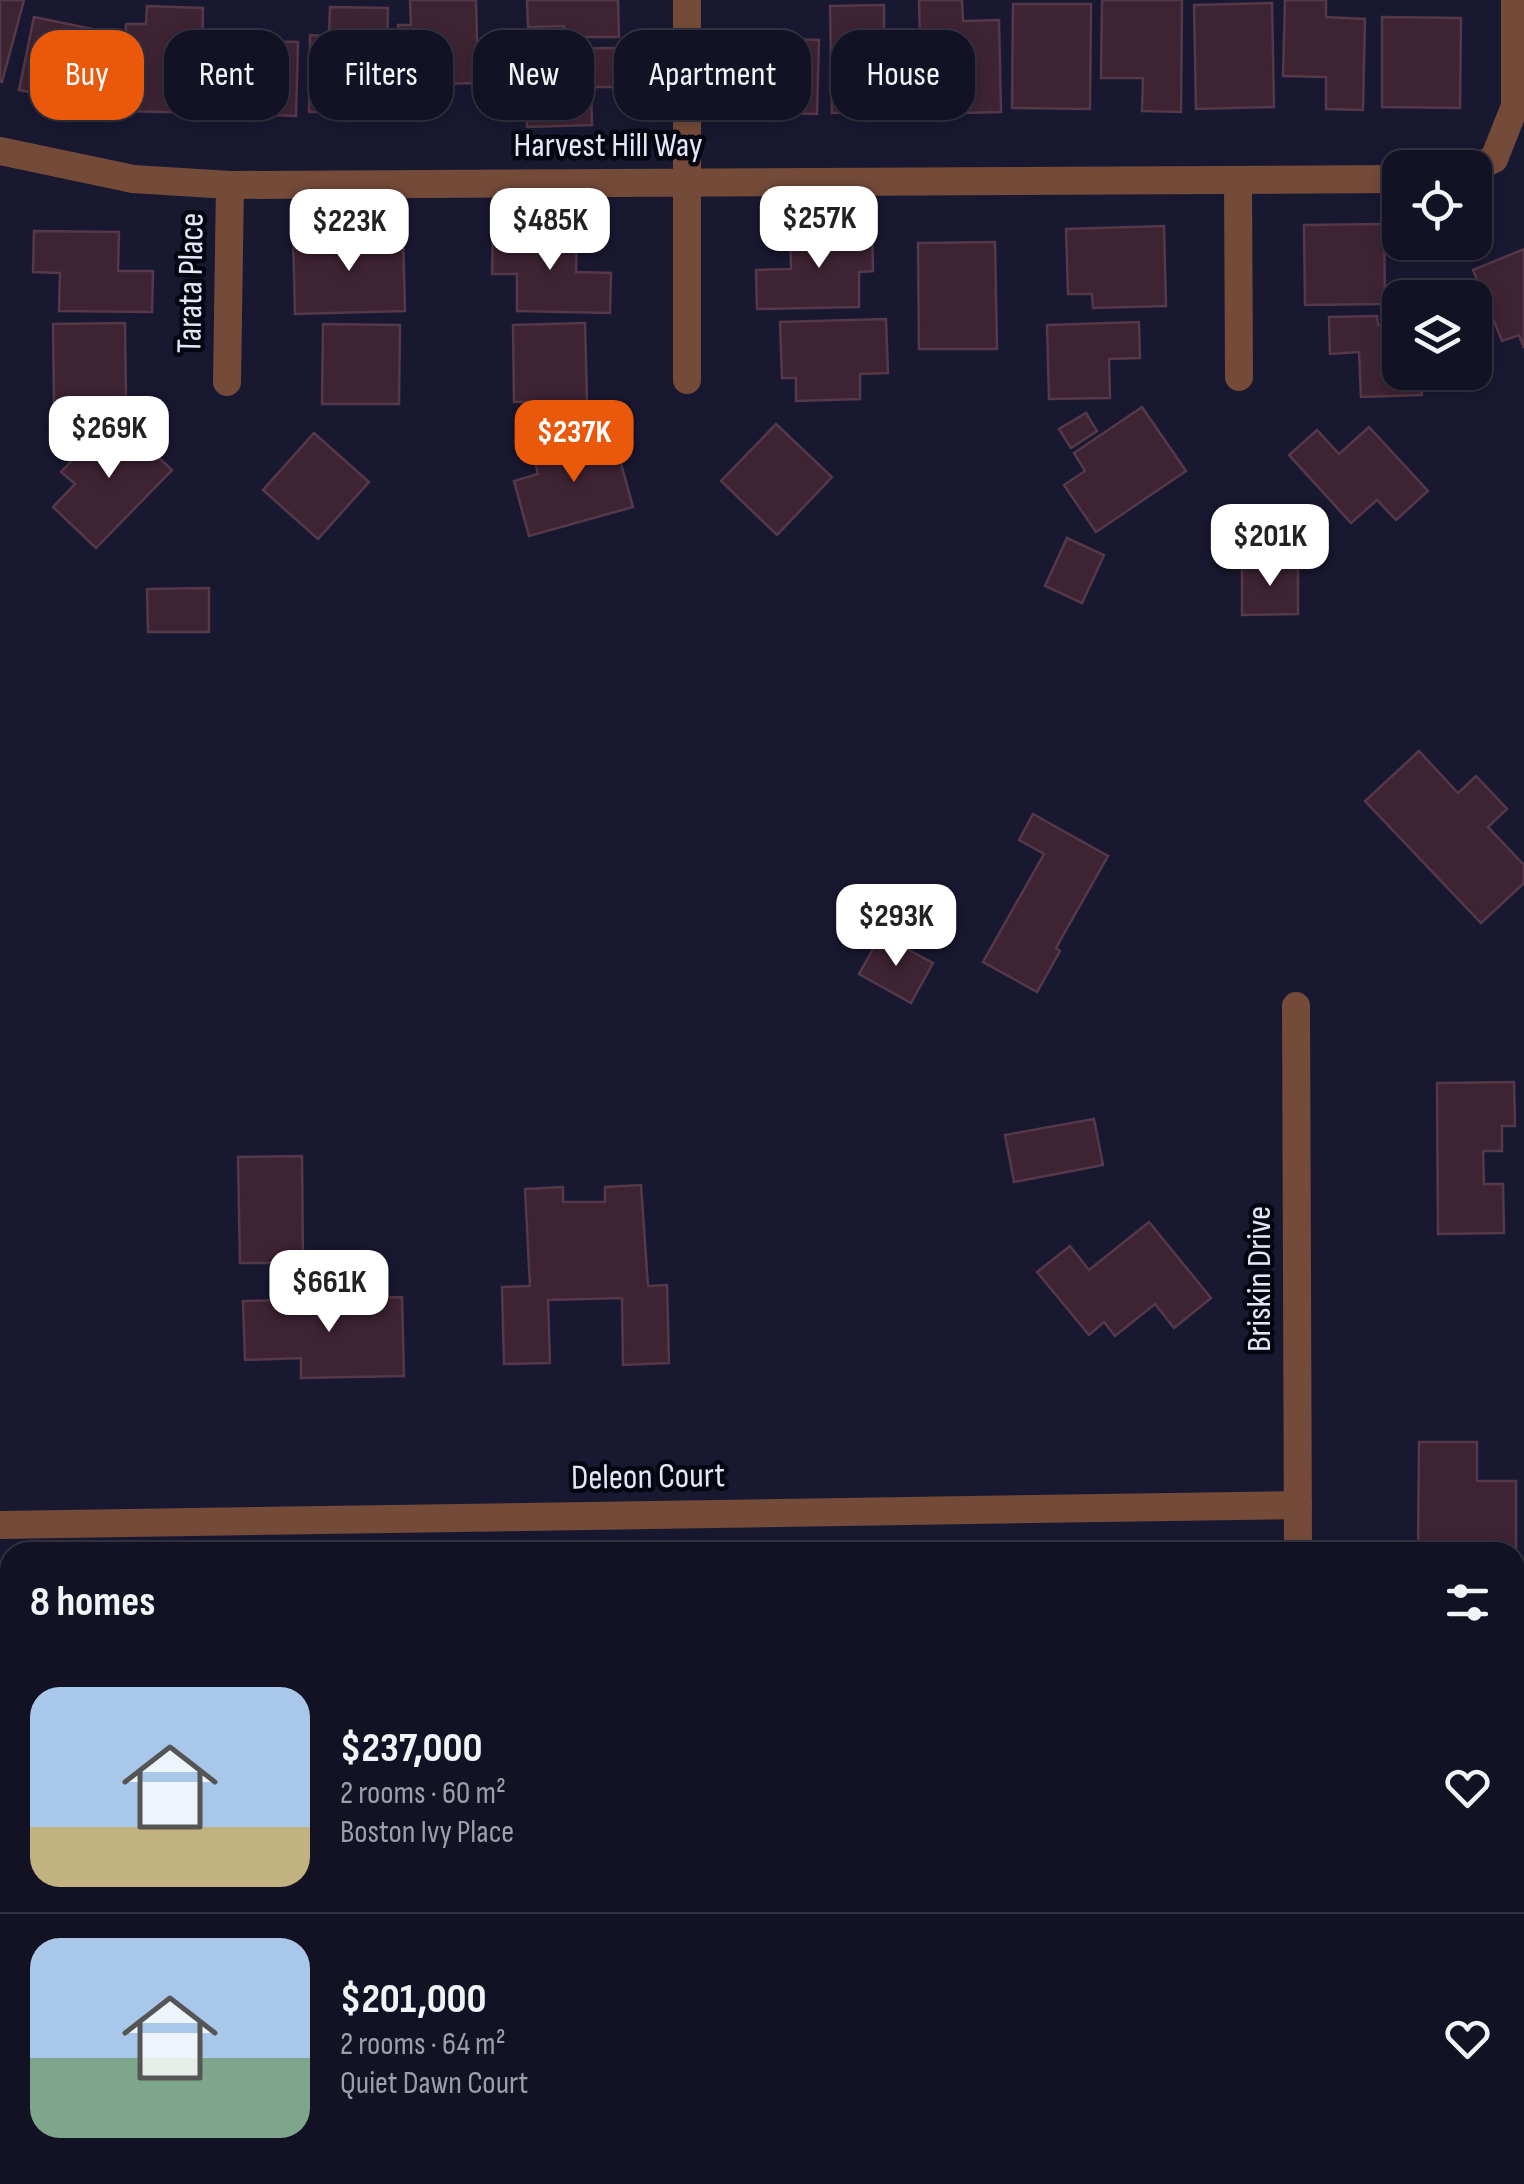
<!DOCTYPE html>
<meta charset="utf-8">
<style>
body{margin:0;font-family:"Sofia Sans Condensed",sans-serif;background:#202032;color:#f1f3f6;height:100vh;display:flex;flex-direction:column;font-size:38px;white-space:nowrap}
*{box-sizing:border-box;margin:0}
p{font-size:32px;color:#9d9ea7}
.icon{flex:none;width:55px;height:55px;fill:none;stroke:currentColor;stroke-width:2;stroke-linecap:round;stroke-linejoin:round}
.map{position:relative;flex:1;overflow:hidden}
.drawer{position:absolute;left:0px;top:1542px;width:1525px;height:642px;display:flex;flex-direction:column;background:#131225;border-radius:30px 30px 0 0;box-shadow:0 5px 15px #0003,0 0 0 2px #323242}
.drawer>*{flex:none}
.top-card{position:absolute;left:30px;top:30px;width:1000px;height:90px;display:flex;gap:20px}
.tools{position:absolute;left:1382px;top:150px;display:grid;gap:20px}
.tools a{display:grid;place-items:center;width:110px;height:110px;border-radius:20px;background:#131225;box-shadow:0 5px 15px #0003,0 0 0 2px #323242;font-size:50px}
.price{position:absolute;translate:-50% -85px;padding:0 22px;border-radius:20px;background:#fff;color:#222;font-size:32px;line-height:65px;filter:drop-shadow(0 2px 5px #0008)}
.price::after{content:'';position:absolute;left:50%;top:60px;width:30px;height:22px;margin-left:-15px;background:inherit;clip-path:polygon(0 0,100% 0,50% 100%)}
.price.on{background:#ea580c;color:#fff}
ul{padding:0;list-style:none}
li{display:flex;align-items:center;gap:30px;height:250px;padding:0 30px}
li+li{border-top:2px solid #323242}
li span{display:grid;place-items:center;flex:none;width:280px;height:200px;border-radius:30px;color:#555}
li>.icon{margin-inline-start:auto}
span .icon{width:120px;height:120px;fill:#fffc;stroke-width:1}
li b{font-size:42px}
h2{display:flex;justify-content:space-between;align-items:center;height:120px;padding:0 30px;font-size:42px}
.pill{padding:0 35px;border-radius:30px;background:#131225;box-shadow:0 5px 15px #0003,0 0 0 2px #323242;font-size:35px;line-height:90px}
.pill.on{background:#ea580c;color:#fff}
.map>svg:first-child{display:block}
.building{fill:#3e2333;stroke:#553849;stroke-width:2.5}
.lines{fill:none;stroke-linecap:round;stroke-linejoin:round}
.minor{stroke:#744b39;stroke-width:28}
.labels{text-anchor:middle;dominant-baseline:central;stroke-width:9;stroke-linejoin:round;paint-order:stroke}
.street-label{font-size:35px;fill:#e5e6f8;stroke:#060610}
</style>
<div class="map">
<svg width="1524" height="2184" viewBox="0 0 1524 2184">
<rect width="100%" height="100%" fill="#191831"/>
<g class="building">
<path d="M0 0H24L2 82 0 81Z"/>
<path d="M410 0H476L478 83 437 84 438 117 399 118 398 25H411Z"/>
<path d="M527 0H618L619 37H564V26L528 27Z"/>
<path d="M919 0H962L963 21 999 20 1001 112 962 113 961 79 921 80Z"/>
<path d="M1102 0H1182L1181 112 1142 111 1143 78H1101Z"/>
<path d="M1285 0H1326V17L1365 19 1363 110 1326 109V77L1283 76Z"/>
<path d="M1272 3 1274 107 1196 109 1194 5Z"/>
<path d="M1013 4H1091L1090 109 1012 108Z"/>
<path d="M884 5V31H909L911 111 832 113 830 6Z"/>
<path d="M147 6 203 8 201 113 124 111 126 24H146Z"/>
<path d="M330 7 388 8 386 113 309 112 310 35 329 36Z"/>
<path d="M34 17 112 33 98 106 19 90Z"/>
<path d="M1382 17 1461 18 1460 108 1382 107Z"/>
<path d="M738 38 819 40 817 114 737 112Z"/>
<path d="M218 40 298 42 296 116 216 113Z"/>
<path d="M618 48 619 87H591L592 125 527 127 526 49Z"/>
<path d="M1384 224 1385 304 1305 305 1304 225Z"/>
<path d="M1164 226 1166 306 1093 308 1092 294H1068L1066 229Z"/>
<path d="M872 229 873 271 859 272V307L757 309 756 270 791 269 790 230Z"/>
<path d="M34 231 119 232 118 271H153L152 312 59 311 60 273 33 272Z"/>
<path d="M493 231 577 233 576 272 611 273 610 313 517 311V274H492Z"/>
<path d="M403 234 405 311 295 314 293 237Z"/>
<path d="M995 242 997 349H919L918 243Z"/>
<path d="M1524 249V348L1519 335 1502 341 1473 270Z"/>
<path d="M1377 316 1378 325H1400V372H1421L1422 395 1361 397 1359 352 1330 354 1329 317Z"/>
<path d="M886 319 888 373 860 374V399L796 401V378H782L780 322Z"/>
<path d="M1139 322 1140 358 1109 359 1110 398 1049 399 1047 325Z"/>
<path d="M125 323 126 402 54 404 53 324Z"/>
<path d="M585 323 587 401 514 402 513 325Z"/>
<path d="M323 324 400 325 399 404H322Z"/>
<path d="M1142 407 1186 471 1096 532 1064 485 1085 471 1074 453Z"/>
<path d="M1086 413 1097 431 1071 448 1059 429Z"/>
<path d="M115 416 172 470 96 548 53 507 75 484 61 472Z"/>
<path d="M776 424 832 477 777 535 721 481Z"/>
<path d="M1369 427 1428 491 1396 520 1377 500 1351 523 1289 455 1317 430 1339 454Z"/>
<path d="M612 431 633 507 529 536 514 481 538 474 533 453Z"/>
<path d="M314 433 369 482 318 539 263 490Z"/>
<path d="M1067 538 1104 555 1082 603 1045 586Z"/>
<path d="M1242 563H1298V614L1242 615Z"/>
<path d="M209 588V632H148L147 589Z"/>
<path d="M1419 751 1458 793 1476 776 1507 809 1488 827 1524 865V883L1481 923 1365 801Z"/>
<path d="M1033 814 1108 856 1056 948 1060 951 1037 992 983 962 1044 854 1019 840Z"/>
<path d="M881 935 933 963 911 1003 859 974Z"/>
<path d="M1514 1082 1515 1126H1502V1151H1483L1484 1184H1503L1504 1233 1438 1234 1437 1083Z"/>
<path d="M1094 1119 1103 1165 1014 1182 1005 1135Z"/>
<path d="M302 1156 303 1263H240L238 1157Z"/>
<path d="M641 1185 648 1286 667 1285 669 1363 623 1365 622 1298 548 1300 550 1363 504 1364 502 1287 530 1286 525 1189 563 1187V1202H605V1187Z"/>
<path d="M1149 1222 1211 1298 1174 1328 1155 1304 1115 1336 1104 1322 1089 1335 1037 1272 1070 1246 1089 1270Z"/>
<path d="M402 1297 404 1376 301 1378V1358L245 1360 243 1301Z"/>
<path d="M1419 1442H1477V1481H1516V1611L1515 1552H1418Z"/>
<path d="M1515 2165H1524V2184H1499L1500 2175H1515Z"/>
</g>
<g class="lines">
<g class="minor">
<path d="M687 0V380"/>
<path d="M0 151 133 179 230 185 1400 179"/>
<path d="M1475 168 1494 159 1515 106V0"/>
<path d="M1238 180 1239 377"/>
<path d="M227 382 230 185"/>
<path d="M1296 1006 1298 1552"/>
<path d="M0 1525 1298 1505"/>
<path d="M1300 2175V2184"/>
</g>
</g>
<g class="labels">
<g class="street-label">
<text x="608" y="145">Harvest Hill Way</text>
<text transform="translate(191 283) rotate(-89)">Tarata Place</text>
<text transform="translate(1259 1279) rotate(-90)">Briskin Drive</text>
<text transform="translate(648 1477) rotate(-1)">Deleon Court</text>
</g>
</g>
</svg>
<div class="tools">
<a><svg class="icon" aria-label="locate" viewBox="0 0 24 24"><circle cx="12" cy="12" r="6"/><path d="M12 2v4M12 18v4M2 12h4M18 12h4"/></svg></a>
<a><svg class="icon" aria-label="layers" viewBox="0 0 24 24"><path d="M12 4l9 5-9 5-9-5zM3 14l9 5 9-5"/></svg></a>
</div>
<b class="price" style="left:819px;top:271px">$257K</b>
<b class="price" style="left:550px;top:273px">$485K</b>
<b class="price" style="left:349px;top:274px">$223K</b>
<b class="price" style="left:109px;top:481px">$269K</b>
<b class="price on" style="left:574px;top:485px">$237K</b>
<b class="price" style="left:1270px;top:589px">$201K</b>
<b class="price" style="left:896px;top:969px">$293K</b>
<b class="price" style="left:329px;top:1335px">$661K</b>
<div class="top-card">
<a class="pill on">Buy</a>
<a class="pill">Rent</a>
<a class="pill">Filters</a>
<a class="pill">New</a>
<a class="pill">Apartment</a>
<a class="pill">House</a>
</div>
<section class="drawer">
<h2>8 homes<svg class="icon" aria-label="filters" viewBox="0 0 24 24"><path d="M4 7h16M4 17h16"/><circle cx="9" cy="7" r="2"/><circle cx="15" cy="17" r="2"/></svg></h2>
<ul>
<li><span style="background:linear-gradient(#a9c7e8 70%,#c2b280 0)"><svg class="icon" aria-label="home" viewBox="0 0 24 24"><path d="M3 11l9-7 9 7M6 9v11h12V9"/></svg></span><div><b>$237,000</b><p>2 rooms · 60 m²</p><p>Boston Ivy Place</p></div><svg class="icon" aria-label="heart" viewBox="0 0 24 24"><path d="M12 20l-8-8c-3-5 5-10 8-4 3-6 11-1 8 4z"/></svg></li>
<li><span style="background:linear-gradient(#a9c7e8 60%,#7fa58c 0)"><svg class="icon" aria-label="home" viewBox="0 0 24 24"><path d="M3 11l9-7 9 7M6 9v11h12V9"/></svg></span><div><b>$201,000</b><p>2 rooms · 64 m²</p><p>Quiet Dawn Court</p></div><svg class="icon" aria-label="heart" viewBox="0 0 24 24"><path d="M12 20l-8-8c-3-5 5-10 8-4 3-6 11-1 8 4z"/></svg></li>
</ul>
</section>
</div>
